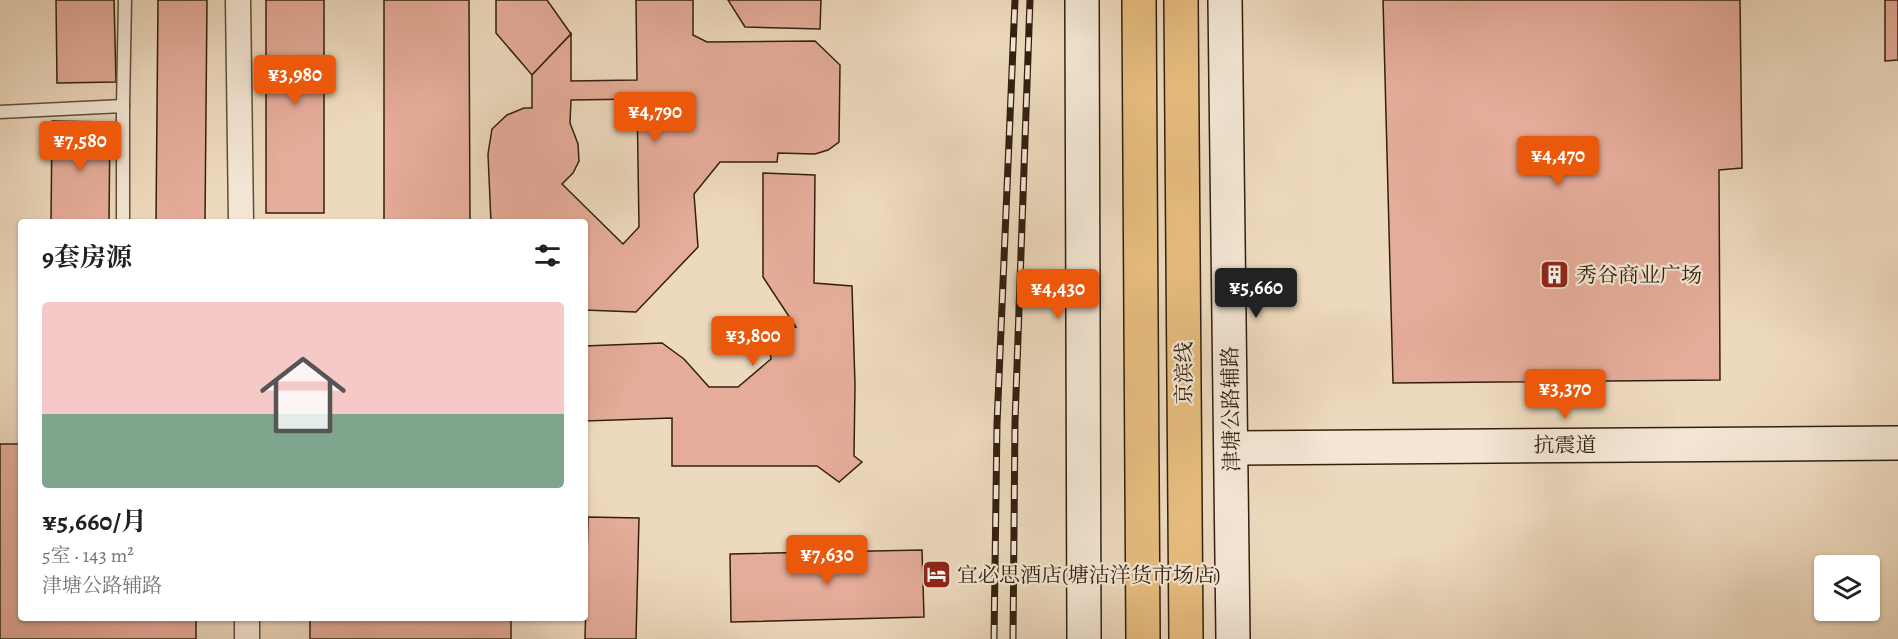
<!DOCTYPE html>
<html lang="zh">
<meta charset="utf-8">
<style>
body{margin:0;font-family:Alegreya,"Noto Serif SC",serif;background:#f6f6f6;color:#202124;height:100vh;display:flex;flex-direction:column;font-size:22px;white-space:nowrap}
*{box-sizing:border-box;margin:0}
p{font-size:20px;color:#757577}
.icon{flex:none;width:33px;height:33px;fill:none;stroke:currentColor;stroke-width:2;stroke-linecap:round;stroke-linejoin:round}
.map{position:relative;flex:1;overflow:hidden}
.drawer{position:absolute;left:18px;top:219px;width:570px;height:402px;display:flex;flex-direction:column;background:#fff;border-radius:6px;box-shadow:0 2px 4px #0004}
.drawer>*{flex:none}
.fabs{position:absolute;left:1814px;top:555px;display:grid;gap:12px}
.fabs a{display:grid;place-items:center;width:66px;height:66px;border-radius:6px;background:#fff;box-shadow:0 2px 4px #0004;font-size:30px}
.price{position:absolute;translate:-50% -51px;padding:0 14px;border-radius:6px;background:#ea580c;color:#fff;font-size:20px;line-height:39px;filter:drop-shadow(0 2px 3px #0008)}
.price::after{content:'';position:absolute;left:50%;top:36px;width:18px;height:14px;margin-left:-9px;background:inherit;clip-path:polygon(0 0,100% 0,50% 100%)}
.price.on{background:#222;color:#fff}
ul{padding:0;list-style:none}
li{display:grid;align-content:center;gap:12px;height:318px;padding:0 24px}
li span{display:grid;place-items:center;height:186px;border-radius:6px;color:#555}
li>.icon{margin-inline-start:auto}
span .icon{width:108px;height:108px;fill:#fffc;stroke-width:1}
li b{font-size:26px}
h2{display:flex;justify-content:space-between;align-items:center;height:72px;padding:0 24px;font-size:26px}
.map>svg:first-child{display:block}
.building{fill:#e5ac99;stroke:#32200f;stroke-width:1.5;fill-rule:evenodd}
.lines{fill:none;stroke-linecap:round;stroke-linejoin:round}
.lane-casing{stroke:#614e3a;stroke-width:15}
.street-casing{stroke:#614e3a;stroke-width:27}
.secondary-casing{stroke:#32200f;stroke-width:36}
.highway-casing{stroke:#32200f;stroke-width:36}
.lane{stroke:#f3e6d4;stroke-width:12}
.street{stroke:#f3e6d4;stroke-width:24}
.secondary{stroke:#f3e6d4;stroke-width:33}
.highway{stroke:#e6bc7e;stroke-width:33}
.rail-casing{stroke:#32200f;stroke-width:7}
.rail{stroke:#f3e6d4;stroke-width:4.5;stroke-dasharray:14;stroke-linecap:butt}
.labels{text-anchor:middle;dominant-baseline:central;stroke-width:4.5;stroke-linejoin:round;paint-order:stroke}
.poi-label{font-size:21px;fill:#32200f;stroke:#f3e6d4;text-anchor:start}
.street-label{font-size:21px;fill:#32200f;stroke:#f3e6d4}
</style>
<div class="map">
<svg width="1898" height="639" viewBox="0 0 1898 639">
<rect width="100%" height="100%" fill="#edd9bd"/>
<filter id="stains"><feTurbulence type="fractalNoise" baseFrequency=".00333" numOctaves="4"/><feColorMatrix values="0 0 0 0 .2 0 0 0 0 .09 0 0 0 0 .02 0 0 0 .5 -.17"/></filter>
<radialGradient id="worn" r=".72"><stop offset=".6" stop-color="#630" stop-opacity="0"/><stop offset="1" stop-color="#630" stop-opacity=".3"/></radialGradient>
<g class="building">
<path d="M56 0H114L116 82 57 83Z"/>
<path d="M158 0H207L205 222H156Z"/>
<rect x="266" y="0" width="58" height="213"/>
<path d="M384 0H469L470 222H384Z"/>
<path d="M496 0H547L571 34 532 75 496 33Z"/>
<path d="M636 0H693V35L707 42 815 41 840 65 839 142 828 150 815 154 778 153 777 162H720L694 194 698 247 636 312 585 310V222H491L488 154 492 129 507 115 524 108H532V75L571 34V81L637 80ZM637 99 639 227 623 244 562 184 573 173 579 161 578 144 570 123 571 100Z"/>
<path d="M728 0H821L820 29 745 27Z"/>
<path d="M1383 0H1740L1742 168 1719 170 1720 380 1393 383Z"/>
<path d="M1885 0H1898V60L1885 61Z"/>
<path d="M52 121 110 122 109 222H51Z"/>
<path d="M763 173 815 175 814 283 852 286 855 385 854 456 862 462 839 482 817 466H672V418L585 421V346L662 343 684 359 709 387H738L771 359 768 336 777 328 796 327 763 277Z"/>
<path d="M0 444H21V618H196V639H0Z"/>
<path d="M588 517 639 518 636 639H585Z"/>
<path d="M922 550 924 617 731 622 730 554Z"/>
<rect x="310" y="618" width="201" height="21"/>
</g>
<g class="lines">
<defs>
<g id="lane">
<path d="M123 106 125 0"/>
<path d="M0 112 123 106V222"/>
</g>
<g id="street">
<path d="M238 0 241 222"/>
<path d="M247 618V639"/>
</g>
<g id="secondary">
<path d="M1082 0 1084 639"/>
<path d="M1225 0 1233 639"/>
<path d="M1232 448 1898 443"/>
</g>
<g id="highway">
<path d="M1139 0 1143 639"/>
<path d="M1181 0 1186 639"/>
</g>
</defs>
<use href="#lane" class="lane-casing"/>
<use href="#street" class="street-casing"/>
<use href="#secondary" class="secondary-casing"/>
<use href="#highway" class="highway-casing"/>
<use href="#lane" class="lane"/>
<use href="#street" class="street"/>
<use href="#secondary" class="secondary"/>
<use href="#highway" class="highway"/>
<defs>
<g id="rail">
<path d="M994 639 997 424 1015 0"/>
<path d="M1013 639 1015 422 1030 0"/>
</g>
</defs>
<use href="#rail" class="rail-casing"/>
<use href="#rail" class="rail"/>
</g>
<defs>
<symbol id="building-square" viewBox="-11 -11 22 22"><rect x="-9" y="-9" width="18" height="18" rx="4" fill="#8f2418" stroke="#f3e6d4"/><path d="M-4-6H4V6H1V3H-1V6H-4ZM-2.5-4.3h1.7v1.8h-1.7ZM.8-4.3h1.7v1.8H.8ZM-2.5-1h1.7V.8h-1.7ZM.8-1h1.7V.8H.8Z" fill="#fff"/></symbol>
<symbol id="hotel-square" viewBox="-11 -11 22 22"><rect x="-9" y="-9" width="18" height="18" rx="4" fill="#8f2418" stroke="#f3e6d4"/><path d="M-6-4.5h1.5V1H6V5H4.5V3h-9V5H-6ZM-4 0a1.8 1.8 0 1 1 3.6 0ZM.5 0V-2.5h3Q6-2.5 6 0Z" fill="#fff"/></symbol>
</defs>
<g fill-rule="evenodd">
<use href="#building-square" x="1538" y="258" width="33" height="33"/>
<use href="#hotel-square" x="920" y="558" width="33" height="33"/>
</g>
<g class="labels">
<g class="poi-label">
<text x="1576" y="275">秀谷商业广场</text>
<text x="957" y="575">宜必思酒店(塘沽洋货市场店)</text>
</g>
<g class="street-label">
<text transform="translate(1184 373) rotate(-90)">京滨线</text>
<text transform="translate(1231 409) rotate(-91)">津塘公路辅路</text>
<text x="1565" y="445">抗震道</text>
</g>
</g>
<rect width="100%" height="100%" filter="url(#stains)"/>
<rect width="100%" height="100%" fill="url(#worn)"/>
</svg>
<div class="fabs">
<a><svg class="icon" aria-label="layers" viewBox="0 0 24 24"><path d="M12 4l9 5-9 5-9-5zM3 14l9 5 9-5"/></svg></a>
</div>
<b class="price" style="left:295px;top:106px">¥3,980</b>
<b class="price" style="left:655px;top:143px">¥4,790</b>
<b class="price" style="left:80px;top:172px">¥7,580</b>
<b class="price" style="left:1558px;top:187px">¥4,470</b>
<b class="price on" style="left:1256px;top:319px">¥5,660</b>
<b class="price" style="left:1058px;top:320px">¥4,430</b>
<b class="price" style="left:753px;top:367px">¥3,800</b>
<b class="price" style="left:1565px;top:420px">¥3,370</b>
<b class="price" style="left:827px;top:586px">¥7,630</b>
<section class="drawer">
<h2>9套房源<svg class="icon" aria-label="filters" viewBox="0 0 24 24"><path d="M4 7h16M4 17h16"/><circle cx="9" cy="7" r="2"/><circle cx="15" cy="17" r="2"/></svg></h2>
<ul>
<li><span style="background:linear-gradient(#f6c9c9 60%,#7fa58c 0)"><svg class="icon" aria-label="home" viewBox="0 0 24 24"><path d="M3 11l9-7 9 7M6 9v11h12V9"/></svg></span><div><b>¥5,660/月</b><p>5室 · 143 m²</p><p>津塘公路辅路</p></div></li>
</ul>
</section>
</div>
